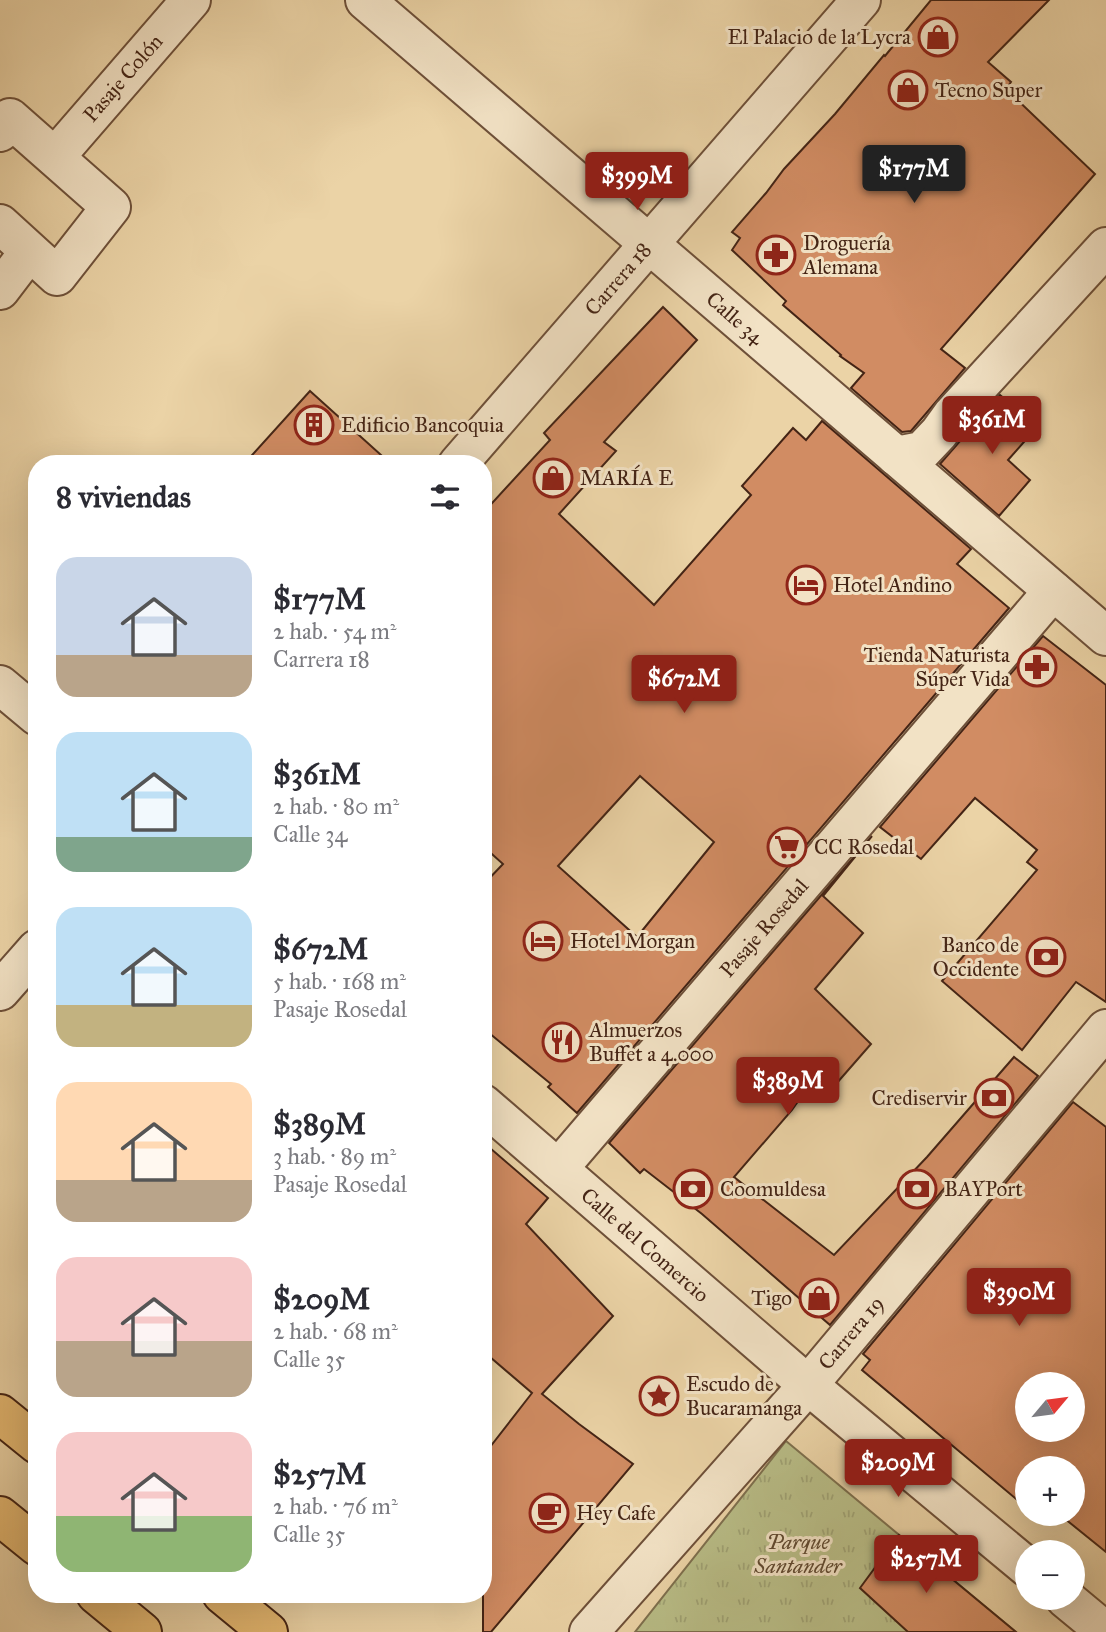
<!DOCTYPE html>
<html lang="es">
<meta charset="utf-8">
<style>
body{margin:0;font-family:"IM FELL Great Primer",serif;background:#f2f2f3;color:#2b2b33;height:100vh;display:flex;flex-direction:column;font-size:26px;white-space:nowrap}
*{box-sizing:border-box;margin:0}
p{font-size:23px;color:#7c7c81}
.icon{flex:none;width:38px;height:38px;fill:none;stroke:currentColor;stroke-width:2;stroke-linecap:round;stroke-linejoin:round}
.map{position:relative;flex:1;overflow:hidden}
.side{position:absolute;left:28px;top:455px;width:464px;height:1148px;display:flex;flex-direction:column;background:#fff;border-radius:28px;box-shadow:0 7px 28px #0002}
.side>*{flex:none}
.needle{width:46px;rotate:61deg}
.buttons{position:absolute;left:1015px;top:1372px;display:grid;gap:14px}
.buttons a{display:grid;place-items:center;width:70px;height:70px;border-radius:50%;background:#fff;box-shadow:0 7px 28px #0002;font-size:35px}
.price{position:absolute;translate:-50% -60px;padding:0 16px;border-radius:7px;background:#8f2418;color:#fff;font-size:23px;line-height:46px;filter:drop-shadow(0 2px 4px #0008)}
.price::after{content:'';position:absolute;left:50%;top:42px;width:21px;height:16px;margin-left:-10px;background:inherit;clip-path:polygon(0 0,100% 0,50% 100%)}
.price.on{background:#222;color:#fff}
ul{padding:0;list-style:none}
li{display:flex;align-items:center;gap:21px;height:175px;padding:0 28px}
li span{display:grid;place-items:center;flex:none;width:196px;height:140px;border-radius:21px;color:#555}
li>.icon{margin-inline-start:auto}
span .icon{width:84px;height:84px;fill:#fffc;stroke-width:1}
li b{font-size:30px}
h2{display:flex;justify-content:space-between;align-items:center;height:84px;padding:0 28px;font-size:30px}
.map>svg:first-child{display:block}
.grass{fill:url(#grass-tufts);stroke:#7e704e;stroke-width:2}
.building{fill:#d18c63;stroke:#442415;stroke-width:2;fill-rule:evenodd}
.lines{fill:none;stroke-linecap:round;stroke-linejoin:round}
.minor-casing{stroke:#6e5039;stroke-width:42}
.major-casing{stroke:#442415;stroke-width:42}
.minor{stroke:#f2e2c5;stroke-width:38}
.major{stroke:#e6ba73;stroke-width:38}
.labels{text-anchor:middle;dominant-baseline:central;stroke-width:6;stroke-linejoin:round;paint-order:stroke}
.poi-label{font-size:21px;fill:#442415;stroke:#f2e2c5;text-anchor:start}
.street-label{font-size:21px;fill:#442415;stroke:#f2e2c5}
.park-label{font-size:21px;font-style:italic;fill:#614a31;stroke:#f2e2c5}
</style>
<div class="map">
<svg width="1106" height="1632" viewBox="0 0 1106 1632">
<defs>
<pattern id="grass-tufts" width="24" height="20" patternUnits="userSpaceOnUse" patternTransform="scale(1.75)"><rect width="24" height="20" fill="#b8bc86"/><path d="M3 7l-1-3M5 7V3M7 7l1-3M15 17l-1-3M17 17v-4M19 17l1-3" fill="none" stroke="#9fa173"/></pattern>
</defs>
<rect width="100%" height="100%" fill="#ebd3a6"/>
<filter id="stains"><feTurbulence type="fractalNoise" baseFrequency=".00286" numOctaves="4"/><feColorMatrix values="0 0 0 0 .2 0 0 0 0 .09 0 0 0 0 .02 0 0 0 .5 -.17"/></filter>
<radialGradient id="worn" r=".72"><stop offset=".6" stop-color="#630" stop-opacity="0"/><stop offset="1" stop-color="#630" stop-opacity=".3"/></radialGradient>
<path class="grass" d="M786 1441 1016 1632H635Z"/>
<g class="building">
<path d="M931 0H1049L988 62 1011 82 1006 89 1095 174 941 349 965 368 911 431 902 432 851 388 864 373 840 356 841 355 783 305 786 301 732 250 740 238 732 232 766 193 784 169 835 114 884 55 885 56Z"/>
<path d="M663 307 697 340 604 442 616 451 559 514 654 605 751 495 742 486 793 428 806 440 822 421 971 549 957 564 1009 608 577 1113 548 1087 551 1084 483 1028V885L503 864 483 846V513L550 440 544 433ZM640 776 714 842 637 937 558 866Z"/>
<path d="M310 391 391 464H244Z"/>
<path d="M1000 395 1038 426 1008 460 1030 480 999 516 940 464Z"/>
<path d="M1043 636 1106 685V1002L1076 982 1022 1050 942 981 1037 870 1027 862 1037 850 975 798 921 859 880 827Z"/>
<path d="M872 836 823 896 863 933 815 989 871 1044 822 1100 808 1087 792 1110 734 1177 834 1255 927 1157 1014 1057 1038 1076 830 1325 702 1214 644 1169 640 1173 609 1143Z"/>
<path d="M1073 1102 1106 1127V1552L1059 1514H1073V1468H1027V1508L862 1370 870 1360 863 1354ZM1027 1384H1073V1430H1027Z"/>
<path d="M483 1142 548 1198 526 1224 613 1316 542 1394 579 1424 633 1464 491 1632H483V1456L532 1393 483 1351Z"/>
<path d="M899 1535 1016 1632H908L860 1588Z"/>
</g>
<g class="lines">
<defs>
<g id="minor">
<path d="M365 0 1106 636"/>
<path d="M0 132 10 118 111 207 57 276 0 224"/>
<path d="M55 157 191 0"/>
<path d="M0 290 29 252"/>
<path d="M896 456 922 451 939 433 952 415 1106 247"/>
<path d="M458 464 861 0"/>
<path d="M0 685 37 716"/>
<path d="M0 991 37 949"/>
<path d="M483 1104 808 1385 1027 1567"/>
<path d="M558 1169 1053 591"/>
<path d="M1065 1598 1106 1632"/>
<path d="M589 1632 808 1385 1106 1029"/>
</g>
<g id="major">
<path d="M0 1414 37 1444"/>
<path d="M0 1516 37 1546"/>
<path d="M96 1594 142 1632"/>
<path d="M222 1594 268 1632"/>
</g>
</defs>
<use href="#minor" class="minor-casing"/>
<use href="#major" class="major-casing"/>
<use href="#minor" class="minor"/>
<use href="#major" class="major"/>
</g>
<defs>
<symbol id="shop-ring" viewBox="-11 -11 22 22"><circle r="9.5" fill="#f2e2c5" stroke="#8f2418" stroke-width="1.5"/><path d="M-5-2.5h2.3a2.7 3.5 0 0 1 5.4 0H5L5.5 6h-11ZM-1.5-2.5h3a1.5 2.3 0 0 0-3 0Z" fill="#8f2418"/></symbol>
<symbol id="pharmacy-ring" viewBox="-11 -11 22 22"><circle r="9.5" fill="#f2e2c5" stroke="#8f2418" stroke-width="1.5"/><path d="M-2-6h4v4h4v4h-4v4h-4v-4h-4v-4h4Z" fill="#8f2418"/></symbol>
<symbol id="building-ring" viewBox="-11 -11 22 22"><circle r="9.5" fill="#f2e2c5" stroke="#8f2418" stroke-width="1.5"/><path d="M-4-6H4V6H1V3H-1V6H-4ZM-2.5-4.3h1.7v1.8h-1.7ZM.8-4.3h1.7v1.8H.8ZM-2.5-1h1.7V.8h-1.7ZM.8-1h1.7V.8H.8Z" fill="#8f2418"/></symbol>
<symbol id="hotel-ring" viewBox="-11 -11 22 22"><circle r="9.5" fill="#f2e2c5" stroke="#8f2418" stroke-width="1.5"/><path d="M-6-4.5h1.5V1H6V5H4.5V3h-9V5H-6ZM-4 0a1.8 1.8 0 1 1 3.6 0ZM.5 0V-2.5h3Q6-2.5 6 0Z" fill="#8f2418"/></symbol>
<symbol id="supermarket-ring" viewBox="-11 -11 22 22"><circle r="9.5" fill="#f2e2c5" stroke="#8f2418" stroke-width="1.5"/><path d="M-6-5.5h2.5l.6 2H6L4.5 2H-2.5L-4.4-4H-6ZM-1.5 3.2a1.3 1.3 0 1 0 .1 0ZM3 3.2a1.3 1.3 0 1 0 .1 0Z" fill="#8f2418"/></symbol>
<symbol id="bank-ring" viewBox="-11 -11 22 22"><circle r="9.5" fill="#f2e2c5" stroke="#8f2418" stroke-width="1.5"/><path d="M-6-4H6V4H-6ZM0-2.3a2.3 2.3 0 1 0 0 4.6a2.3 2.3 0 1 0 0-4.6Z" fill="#8f2418"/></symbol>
<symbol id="restaurant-ring" viewBox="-11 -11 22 22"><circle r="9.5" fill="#f2e2c5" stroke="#8f2418" stroke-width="1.5"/><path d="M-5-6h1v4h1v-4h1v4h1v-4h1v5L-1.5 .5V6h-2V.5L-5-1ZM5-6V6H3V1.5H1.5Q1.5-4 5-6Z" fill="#8f2418"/></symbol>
<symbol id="sight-ring" viewBox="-11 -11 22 22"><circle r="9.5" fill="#f2e2c5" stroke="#8f2418" stroke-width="1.5"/><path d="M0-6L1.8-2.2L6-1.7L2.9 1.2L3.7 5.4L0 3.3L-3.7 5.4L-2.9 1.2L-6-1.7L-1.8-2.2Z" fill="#8f2418"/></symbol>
<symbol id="cafe-ring" viewBox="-11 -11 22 22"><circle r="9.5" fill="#f2e2c5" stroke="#8f2418" stroke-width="1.5"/><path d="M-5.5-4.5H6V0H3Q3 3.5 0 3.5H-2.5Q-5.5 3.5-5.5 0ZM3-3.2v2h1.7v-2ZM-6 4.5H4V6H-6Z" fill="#8f2418"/></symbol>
</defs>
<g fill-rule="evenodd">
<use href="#shop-ring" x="916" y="15" width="44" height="44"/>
<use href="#shop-ring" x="886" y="68" width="44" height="44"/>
<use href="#pharmacy-ring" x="754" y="233" width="44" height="44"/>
<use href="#building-ring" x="292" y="403" width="44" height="44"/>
<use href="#shop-ring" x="531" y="456" width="44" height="44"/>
<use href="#hotel-ring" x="784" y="563" width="44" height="44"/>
<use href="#pharmacy-ring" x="1015" y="645" width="44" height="44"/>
<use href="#supermarket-ring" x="765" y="825" width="44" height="44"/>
<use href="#hotel-ring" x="521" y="919" width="44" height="44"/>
<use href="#bank-ring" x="1024" y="935" width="44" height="44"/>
<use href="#restaurant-ring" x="540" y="1020" width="44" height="44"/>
<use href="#bank-ring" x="972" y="1076" width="44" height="44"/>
<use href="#bank-ring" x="671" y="1167" width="44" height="44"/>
<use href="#bank-ring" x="895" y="1167" width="44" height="44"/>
<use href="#shop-ring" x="797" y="1276" width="44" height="44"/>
<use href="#sight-ring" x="637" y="1374" width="44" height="44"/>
<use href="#cafe-ring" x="527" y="1491" width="44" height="44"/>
</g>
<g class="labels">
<g class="poi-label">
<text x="911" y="37" text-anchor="end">El Palacio de la Lycra</text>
<text x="935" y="90">Tecno Super</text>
<text x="803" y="243">Droguería<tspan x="803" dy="24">Alemana</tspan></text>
<text x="341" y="425">Edificio Bancoquia</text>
<text x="580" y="478">MARÍA E</text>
<text x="833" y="585">Hotel Andino</text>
<text x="1010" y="655" text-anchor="end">Tienda Naturista<tspan x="1010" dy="24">Súper Vida</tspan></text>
<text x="814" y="847">CC Rosedal</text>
<text x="570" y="941">Hotel Morgan</text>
<text x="1019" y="945" text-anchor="end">Banco de<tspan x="1019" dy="24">Occidente</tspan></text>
<text x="589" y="1030">Almuerzos<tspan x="589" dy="24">Buffet a 4.000</tspan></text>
<text x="967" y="1098" text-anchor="end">Crediservir</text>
<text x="720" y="1189">Coomuldesa</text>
<text x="944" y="1189">BAYPort</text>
<text x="792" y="1298" text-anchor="end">Tigo</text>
<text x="686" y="1384">Escudo de<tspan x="686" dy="24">Bucaramanga</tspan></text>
<text x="576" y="1513">Hey Cafe</text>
</g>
<g class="street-label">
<text transform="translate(123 78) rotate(-49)">Pasaje Colón</text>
<text transform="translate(618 279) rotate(-49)">Carrera 18</text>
<text transform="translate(735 318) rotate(41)">Calle 34</text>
<text transform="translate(764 928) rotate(-49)">Pasaje Rosedal</text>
<text transform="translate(645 1245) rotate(41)">Calle del Comercio</text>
<text transform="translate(851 1333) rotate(-50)">Carrera 19</text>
</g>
<g class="park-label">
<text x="798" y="1542">Parque<tspan x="798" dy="24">Santander</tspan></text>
</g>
</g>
<rect width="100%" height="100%" filter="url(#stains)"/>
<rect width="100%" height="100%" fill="url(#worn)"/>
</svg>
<div class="buttons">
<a><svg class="needle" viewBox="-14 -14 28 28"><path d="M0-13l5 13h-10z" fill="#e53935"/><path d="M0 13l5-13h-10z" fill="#7c7c81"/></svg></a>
<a>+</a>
<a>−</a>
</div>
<b class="price on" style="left:914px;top:205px">$177M</b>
<b class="price" style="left:637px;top:212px">$399M</b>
<b class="price" style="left:992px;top:456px">$361M</b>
<b class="price" style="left:684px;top:715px">$672M</b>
<b class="price" style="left:788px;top:1117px">$389M</b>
<b class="price" style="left:1019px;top:1328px">$390M</b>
<b class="price" style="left:898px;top:1499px">$209M</b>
<b class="price" style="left:926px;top:1595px">$257M</b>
<section class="side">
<h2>8 viviendas<svg class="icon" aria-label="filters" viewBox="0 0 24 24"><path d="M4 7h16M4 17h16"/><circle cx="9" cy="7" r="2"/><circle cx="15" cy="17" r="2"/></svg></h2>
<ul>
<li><span style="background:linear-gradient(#c9d6e8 70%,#b9a48a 0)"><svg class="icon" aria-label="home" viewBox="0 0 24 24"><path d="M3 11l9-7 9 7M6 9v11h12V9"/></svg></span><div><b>$177M</b><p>2 hab. · 54 m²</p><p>Carrera 18</p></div></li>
<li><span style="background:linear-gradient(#bfe0f5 75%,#7fa58c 0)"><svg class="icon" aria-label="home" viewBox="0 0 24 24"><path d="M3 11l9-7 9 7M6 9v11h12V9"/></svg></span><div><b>$361M</b><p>2 hab. · 80 m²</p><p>Calle 34</p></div></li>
<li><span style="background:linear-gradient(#bfe0f5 70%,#c2b280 0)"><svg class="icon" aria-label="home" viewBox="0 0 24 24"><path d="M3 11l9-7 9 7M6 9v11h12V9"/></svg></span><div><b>$672M</b><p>5 hab. · 168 m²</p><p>Pasaje Rosedal</p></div></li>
<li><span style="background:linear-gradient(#ffd9b3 70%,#b9a48a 0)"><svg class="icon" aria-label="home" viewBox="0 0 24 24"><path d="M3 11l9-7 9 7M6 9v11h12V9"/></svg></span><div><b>$389M</b><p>3 hab. · 89 m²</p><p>Pasaje Rosedal</p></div></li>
<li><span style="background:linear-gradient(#f6c9c9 60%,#b9a48a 0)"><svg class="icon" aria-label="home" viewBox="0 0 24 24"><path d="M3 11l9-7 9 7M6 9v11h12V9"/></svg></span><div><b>$209M</b><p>2 hab. · 68 m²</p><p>Calle 35</p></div></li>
<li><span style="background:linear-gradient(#f6c9c9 60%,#8fb573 0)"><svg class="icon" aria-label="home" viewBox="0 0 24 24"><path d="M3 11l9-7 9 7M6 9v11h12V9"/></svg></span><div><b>$257M</b><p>2 hab. · 76 m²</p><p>Calle 35</p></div></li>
</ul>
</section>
</div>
